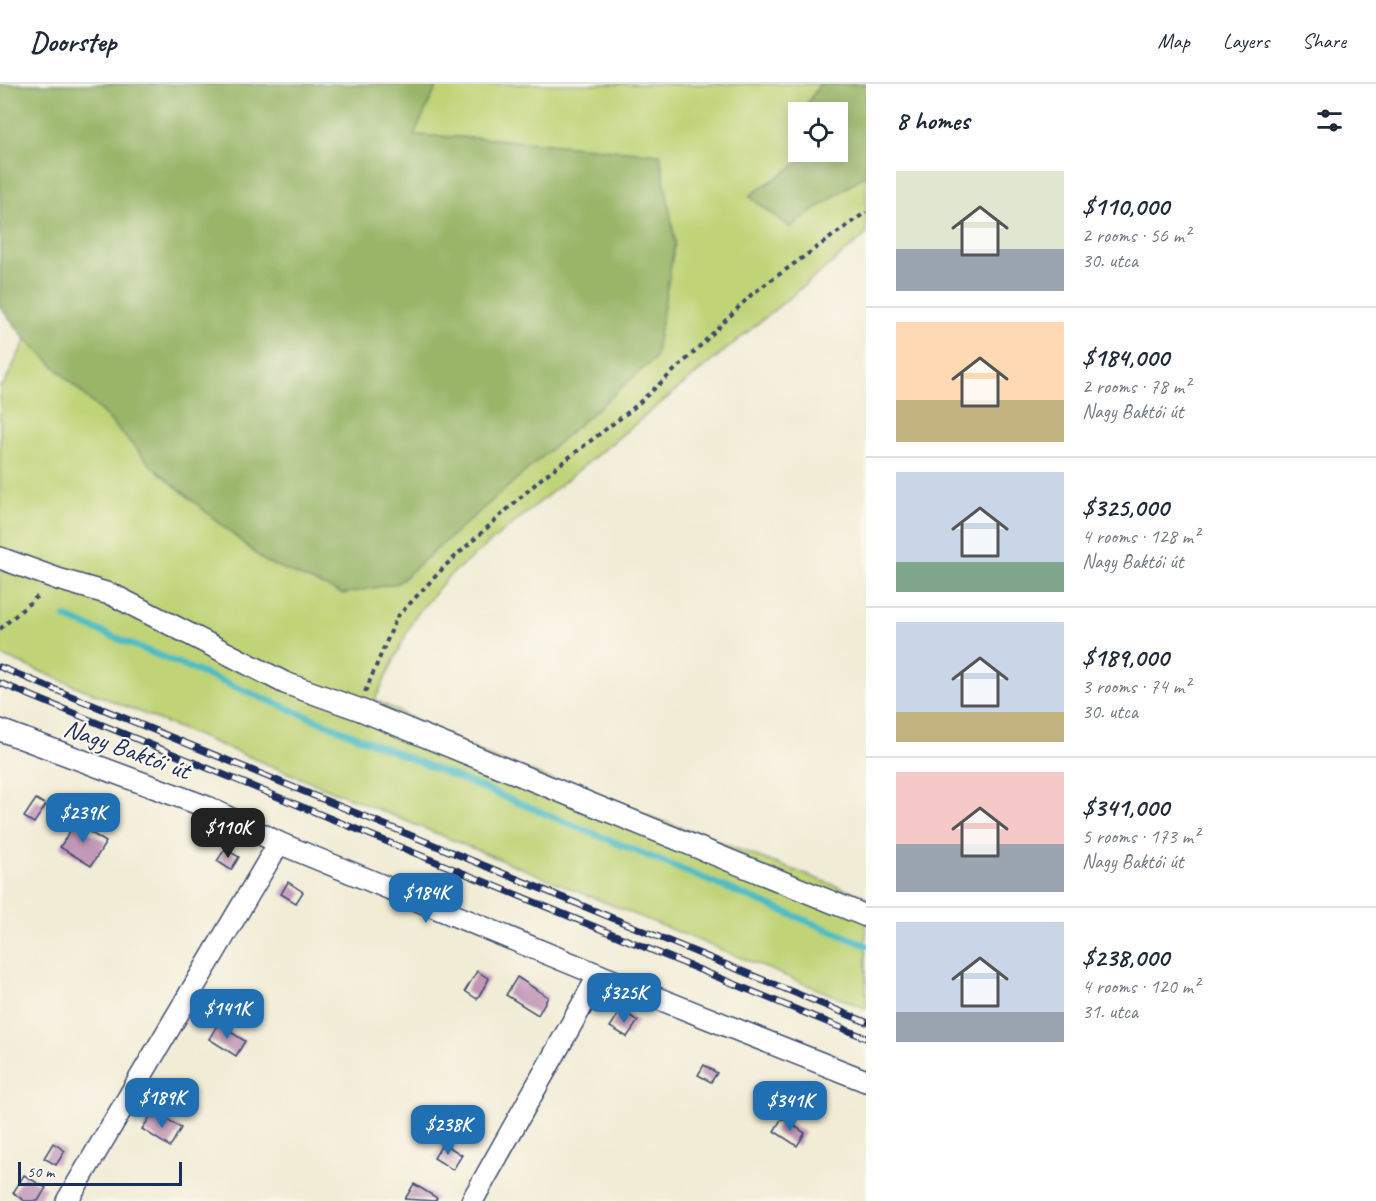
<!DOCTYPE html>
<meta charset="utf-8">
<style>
body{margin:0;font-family:Caveat,sans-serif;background:#f6f6f7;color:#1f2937;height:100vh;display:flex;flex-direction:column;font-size:22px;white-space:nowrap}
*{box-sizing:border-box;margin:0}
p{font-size:20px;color:#747a83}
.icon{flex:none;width:33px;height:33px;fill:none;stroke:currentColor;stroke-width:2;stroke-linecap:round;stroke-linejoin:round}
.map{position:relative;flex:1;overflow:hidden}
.sheet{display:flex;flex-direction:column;background:#fff;width:510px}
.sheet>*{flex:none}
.controls{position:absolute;left:788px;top:18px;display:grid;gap:12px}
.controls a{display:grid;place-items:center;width:60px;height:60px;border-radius:0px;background:#fff;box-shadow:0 3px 15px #0003;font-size:30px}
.scale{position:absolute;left:18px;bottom:15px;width:164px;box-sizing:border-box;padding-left:6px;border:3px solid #1b2f5e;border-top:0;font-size:16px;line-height:21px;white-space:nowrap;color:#1b2f5e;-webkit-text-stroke:4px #fbf7ec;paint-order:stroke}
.price{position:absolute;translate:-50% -51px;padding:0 14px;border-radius:12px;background:#1f6fb2;color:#fff;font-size:20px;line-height:39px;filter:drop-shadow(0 2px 3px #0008)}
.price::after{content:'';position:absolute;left:50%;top:36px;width:18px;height:14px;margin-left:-9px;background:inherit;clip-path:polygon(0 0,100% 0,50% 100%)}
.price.current{background:#222;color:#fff}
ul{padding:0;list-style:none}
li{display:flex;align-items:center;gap:18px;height:150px;padding:0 30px}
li+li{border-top:2px solid #e0e1e3}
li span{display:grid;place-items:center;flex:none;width:168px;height:120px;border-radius:0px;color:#555}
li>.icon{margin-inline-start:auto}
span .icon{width:72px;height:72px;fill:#fffc;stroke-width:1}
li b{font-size:26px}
h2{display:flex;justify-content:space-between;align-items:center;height:72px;padding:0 30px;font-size:26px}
header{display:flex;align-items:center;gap:36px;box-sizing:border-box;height:84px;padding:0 30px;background:#fff;border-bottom:2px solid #e0e1e3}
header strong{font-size:28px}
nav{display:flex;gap:33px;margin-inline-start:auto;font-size:21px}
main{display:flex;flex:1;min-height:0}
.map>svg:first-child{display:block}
.green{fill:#c0d377;stroke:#6e816a;stroke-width:1.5}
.forest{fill:#98b568;stroke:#5a7263;stroke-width:1.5}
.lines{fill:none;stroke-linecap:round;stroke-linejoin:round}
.stream{stroke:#4dbcc2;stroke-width:7}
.building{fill:#c196b7}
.minor-casing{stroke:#3b4b70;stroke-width:24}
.path{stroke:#3b4b70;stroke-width:4;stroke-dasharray:4.5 4.5;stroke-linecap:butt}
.minor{stroke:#fff;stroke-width:21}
.rail-casing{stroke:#1b2f5e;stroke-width:7}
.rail{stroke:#fbf7ec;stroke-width:4.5;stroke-dasharray:14;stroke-linecap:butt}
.labels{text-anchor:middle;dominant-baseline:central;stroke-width:4.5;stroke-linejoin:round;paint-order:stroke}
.street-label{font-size:26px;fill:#1b2f5e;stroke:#fbf7ec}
</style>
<header>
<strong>Doorstep</strong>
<nav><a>Map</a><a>Layers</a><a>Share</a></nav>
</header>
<main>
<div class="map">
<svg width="866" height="1117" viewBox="0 0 866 1117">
<rect width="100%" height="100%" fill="#fbf7ec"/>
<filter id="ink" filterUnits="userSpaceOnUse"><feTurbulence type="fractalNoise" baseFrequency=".0167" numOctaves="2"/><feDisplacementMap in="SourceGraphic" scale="12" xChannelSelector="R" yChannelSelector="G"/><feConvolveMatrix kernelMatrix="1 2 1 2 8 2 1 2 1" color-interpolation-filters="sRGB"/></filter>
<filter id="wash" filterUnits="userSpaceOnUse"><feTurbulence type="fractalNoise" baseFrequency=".008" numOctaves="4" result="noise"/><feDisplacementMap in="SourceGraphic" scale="24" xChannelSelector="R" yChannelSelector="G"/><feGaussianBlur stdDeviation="1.35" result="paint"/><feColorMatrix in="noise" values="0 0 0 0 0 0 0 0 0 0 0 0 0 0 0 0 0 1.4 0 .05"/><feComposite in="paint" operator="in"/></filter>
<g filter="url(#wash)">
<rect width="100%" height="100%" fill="#f1ecd5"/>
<path class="green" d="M438 0H820L802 28H798V68H815L749 112 790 143 866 90V151L448 493 414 534 375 616 491 673 866 813V925L0 571V302L4 300 26 255 106 332 154 384 266 478 493 55 413 51Z"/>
<g class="forest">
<path d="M0 0H438L414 51 493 55 660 70 675 158 655 274 398 499 343 510 266 478 154 384 106 332 26 255 0 223Z"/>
<path d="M820 0H866V90L790 143 749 112 815 68H837V28H802Z"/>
</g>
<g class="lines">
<path class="stream" d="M65 533 866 861"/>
</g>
<g id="blocks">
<g class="building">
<path d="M36 715 46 721 34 739 24 733Z"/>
<path d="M75 739 106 758 91 782 60 763Z"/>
<path d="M225 765 239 773 231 786 217 777Z"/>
<path d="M288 798 303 808 296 819 281 810Z"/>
<path d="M477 887 489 895 477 915 465 907Z"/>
<path d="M517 893 548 913 538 931 506 911Z"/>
<path d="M621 926 638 937 627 953 610 943Z"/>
<path d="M218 940 245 957 236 972 209 955Z"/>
<path d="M704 981 717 989 711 998 698 991Z"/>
<path d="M154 1027 181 1044 170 1063 142 1045Z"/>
<path d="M782 1034 805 1049 797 1062 774 1047Z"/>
<path d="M53 1059 65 1067 56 1081 44 1074Z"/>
<path d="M443 1059 462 1071 453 1086 434 1074Z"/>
<path d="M24 1091 46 1104 38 1117H25L13 1109Z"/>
<path d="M414 1100 437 1114 435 1117 405 1115Z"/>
</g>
</g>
</g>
<g filter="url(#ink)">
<use href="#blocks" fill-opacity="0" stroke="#3b4b70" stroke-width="1.5"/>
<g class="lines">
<defs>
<g id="minor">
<path d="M0 474 58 495 113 511 285 599 358 625 866 832"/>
<path d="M0 646 207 723 279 759 599 891 866 997"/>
<path d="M67 1117 279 759"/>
<path d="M472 1117 599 891"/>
</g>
</defs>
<use href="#minor" class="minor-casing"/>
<g class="path">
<path d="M0 545 40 510"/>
<path d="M365 608 397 533 447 480 542 394 631 326 689 273 752 210 866 128"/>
</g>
<use href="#minor" class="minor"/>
<defs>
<g id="rail">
<path d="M0 583 866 938"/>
<path d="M0 599 866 954"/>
</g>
</defs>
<use href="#rail" class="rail-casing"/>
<use href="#rail" class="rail"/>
</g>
</g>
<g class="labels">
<g class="street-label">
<text transform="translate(127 665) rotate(20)">Nagy Baktói út</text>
</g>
</g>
</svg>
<div class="controls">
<a><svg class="icon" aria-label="locate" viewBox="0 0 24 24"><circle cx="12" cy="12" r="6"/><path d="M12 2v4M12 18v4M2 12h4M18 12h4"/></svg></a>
</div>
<div class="scale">50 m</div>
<b class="price" style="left:83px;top:760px">$239K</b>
<b class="price current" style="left:228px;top:775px">$110K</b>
<b class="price" style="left:426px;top:840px">$184K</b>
<b class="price" style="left:624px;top:940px">$325K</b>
<b class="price" style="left:227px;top:956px">$141K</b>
<b class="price" style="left:162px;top:1045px">$189K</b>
<b class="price" style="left:790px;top:1048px">$341K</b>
<b class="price" style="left:448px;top:1072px">$238K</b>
</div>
<section class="sheet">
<h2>8 homes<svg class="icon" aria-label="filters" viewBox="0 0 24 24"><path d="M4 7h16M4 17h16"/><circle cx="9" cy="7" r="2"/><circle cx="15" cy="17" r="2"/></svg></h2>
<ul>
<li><span style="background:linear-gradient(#dfe7d0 65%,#9aa5b1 0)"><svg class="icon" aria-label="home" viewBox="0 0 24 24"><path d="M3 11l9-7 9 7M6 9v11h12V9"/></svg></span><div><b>$110,000</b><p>2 rooms · 56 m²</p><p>30. utca</p></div></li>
<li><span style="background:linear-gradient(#ffd9b3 65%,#c2b280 0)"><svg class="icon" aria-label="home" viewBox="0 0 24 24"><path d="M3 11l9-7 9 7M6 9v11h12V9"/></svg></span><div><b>$184,000</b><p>2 rooms · 78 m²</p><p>Nagy Baktói út</p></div></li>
<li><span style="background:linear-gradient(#c9d6e8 75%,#7fa58c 0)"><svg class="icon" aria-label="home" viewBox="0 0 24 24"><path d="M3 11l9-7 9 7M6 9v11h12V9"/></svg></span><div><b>$325,000</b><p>4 rooms · 128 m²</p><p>Nagy Baktói út</p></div></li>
<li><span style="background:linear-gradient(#c9d6e8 75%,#c2b280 0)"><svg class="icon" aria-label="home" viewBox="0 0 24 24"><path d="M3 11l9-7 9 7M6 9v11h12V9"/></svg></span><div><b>$189,000</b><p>3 rooms · 74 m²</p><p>30. utca</p></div></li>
<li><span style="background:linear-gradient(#f6c9c9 60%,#9aa5b1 0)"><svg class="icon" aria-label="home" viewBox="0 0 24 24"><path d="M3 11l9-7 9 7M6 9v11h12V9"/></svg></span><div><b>$341,000</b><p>5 rooms · 173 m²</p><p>Nagy Baktói út</p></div></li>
<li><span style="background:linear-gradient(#c9d6e8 75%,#9aa5b1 0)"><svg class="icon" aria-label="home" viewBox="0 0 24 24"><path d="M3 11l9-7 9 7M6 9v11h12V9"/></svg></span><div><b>$238,000</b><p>4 rooms · 120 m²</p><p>31. utca</p></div></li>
</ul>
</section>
</main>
